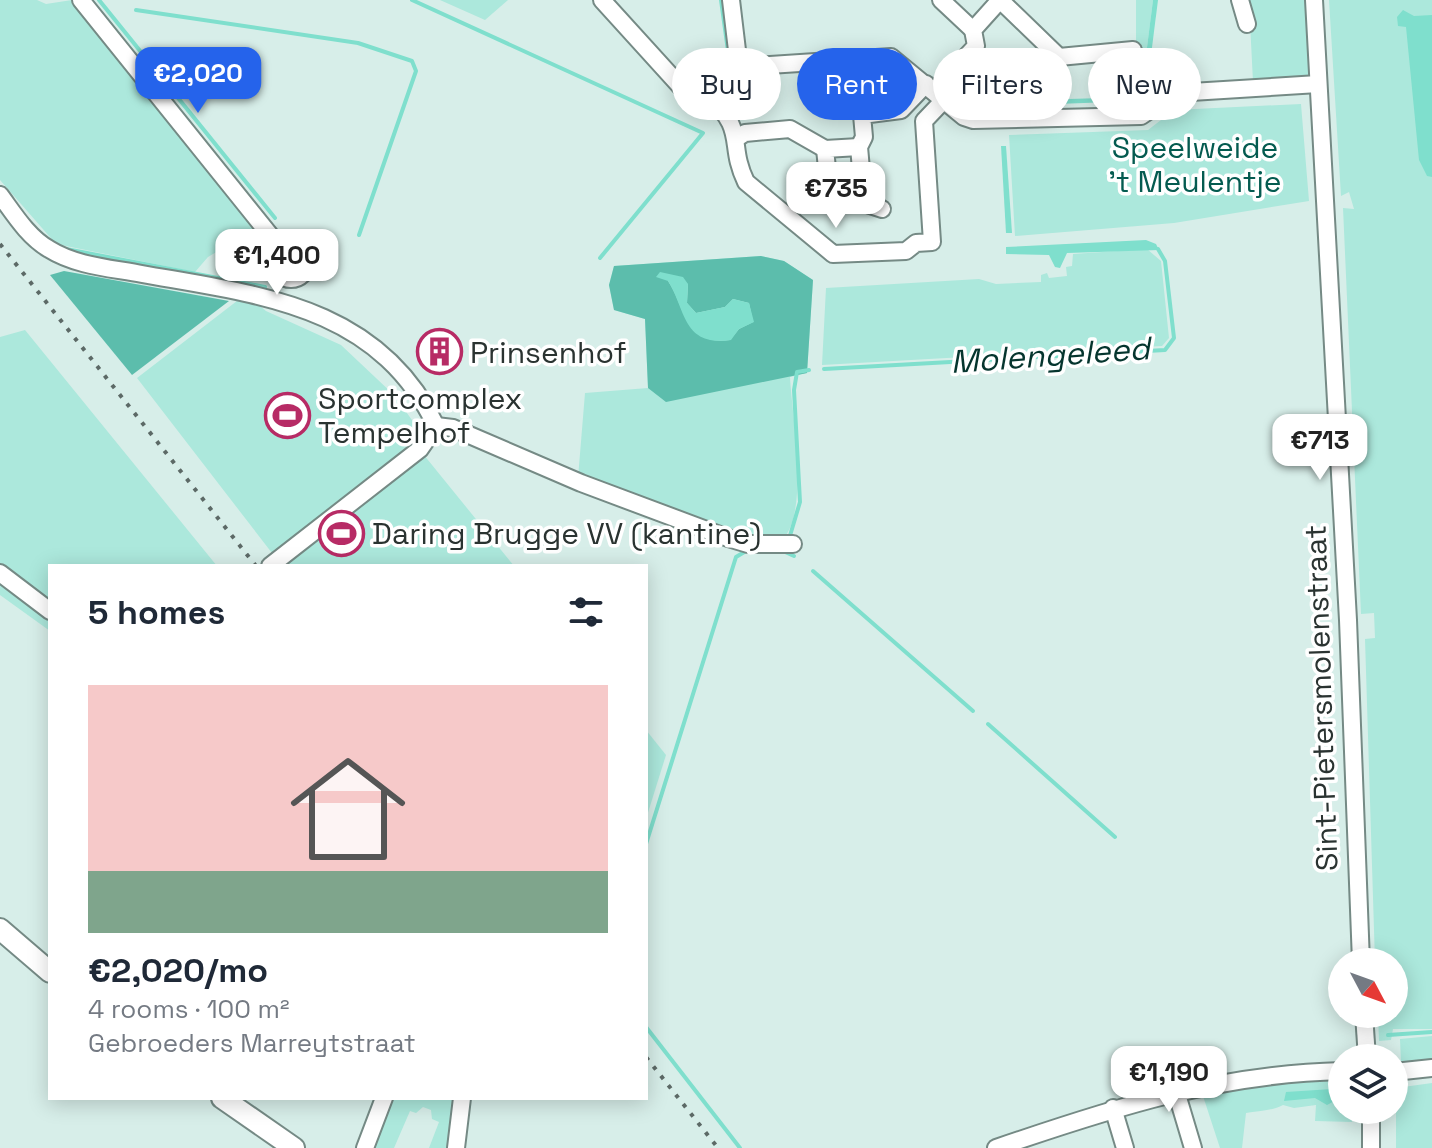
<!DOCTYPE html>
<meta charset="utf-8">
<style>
body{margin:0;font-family:"Space Grotesk",sans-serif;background:#f2f2f3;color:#1f2937;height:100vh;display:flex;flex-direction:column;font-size:30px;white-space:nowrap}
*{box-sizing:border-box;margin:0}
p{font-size:26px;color:#747a83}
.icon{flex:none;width:44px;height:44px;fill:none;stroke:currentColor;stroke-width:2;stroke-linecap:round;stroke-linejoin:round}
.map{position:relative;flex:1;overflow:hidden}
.sheet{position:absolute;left:48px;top:564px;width:600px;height:536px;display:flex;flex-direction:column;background:#fff;border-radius:0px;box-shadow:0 4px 20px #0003}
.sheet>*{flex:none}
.banner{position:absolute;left:672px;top:48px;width:640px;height:72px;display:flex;gap:16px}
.needle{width:52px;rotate:131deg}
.fabs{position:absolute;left:1328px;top:948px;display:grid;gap:16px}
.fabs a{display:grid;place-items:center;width:80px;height:80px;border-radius:50%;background:#fff;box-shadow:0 4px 20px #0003;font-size:40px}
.price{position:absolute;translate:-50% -68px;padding:0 18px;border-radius:16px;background:#fff;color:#222;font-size:26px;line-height:52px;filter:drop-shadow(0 2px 4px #0008)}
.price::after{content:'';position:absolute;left:50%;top:48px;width:24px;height:18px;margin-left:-12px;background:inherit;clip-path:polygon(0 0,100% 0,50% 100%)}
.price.on{background:#2563eb;color:#fff}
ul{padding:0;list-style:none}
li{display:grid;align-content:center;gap:16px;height:424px;padding:0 40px}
li span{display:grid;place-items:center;height:248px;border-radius:0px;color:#555}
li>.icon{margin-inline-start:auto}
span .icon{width:144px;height:144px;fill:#fffc;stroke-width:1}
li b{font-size:34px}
h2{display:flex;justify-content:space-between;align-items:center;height:96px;padding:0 40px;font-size:34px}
.pill{padding:0 28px;border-radius:36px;background:#fff;box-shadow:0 4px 20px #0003;font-size:28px;line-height:72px}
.pill.on{background:#2563eb;color:#fff}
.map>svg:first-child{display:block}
.green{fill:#ace8dc}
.forest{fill:#5cbdac;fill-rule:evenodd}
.water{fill:#7fdfcd}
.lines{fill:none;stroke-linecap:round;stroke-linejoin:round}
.stream{stroke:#7fdfcd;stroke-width:4}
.minor-casing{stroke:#758a85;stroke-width:20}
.major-casing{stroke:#758a85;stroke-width:24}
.minor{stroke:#fff;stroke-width:16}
.major{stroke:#fff;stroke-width:20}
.rail{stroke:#5c6966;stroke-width:4;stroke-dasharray:4 8;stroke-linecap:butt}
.labels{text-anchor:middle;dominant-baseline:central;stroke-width:7;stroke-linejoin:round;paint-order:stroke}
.park-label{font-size:30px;fill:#045b50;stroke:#fff}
.poi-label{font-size:30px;fill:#2a3331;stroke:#fff;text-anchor:start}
.street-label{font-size:30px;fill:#2a3331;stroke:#fff}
.water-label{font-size:32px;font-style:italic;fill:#05352e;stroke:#fff}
</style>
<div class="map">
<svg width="1432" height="1148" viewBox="0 0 1432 1148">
<rect width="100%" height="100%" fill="#d7eee9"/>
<g class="green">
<path d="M0 0H37L46 4 72 0 266 244 265 271C244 274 239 257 223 248L208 257 195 272 56 244 0 180Z"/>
<path d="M440 0H508L485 20Z"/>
<path d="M1136 0H1153L1144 71 1136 50Z"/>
<path d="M1248 0H1306L1309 77 1253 82 1250 22 1253 17Z"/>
<path d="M1329 0H1432V1029H1393L1391 1040 1379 1041 1378 1014H1394V962H1375L1365 639 1375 638 1374 613 1361 614 1343 208 1354 209 1349 192 1341 196Z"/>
<path d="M1301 104 1309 201 1174 223 1015 236 1009 135 1148 130 1174 110Z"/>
<path d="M1147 249 1161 261 1169 338 1162 346 822 365 826 288 979 279 996 284 1041 282V275L1047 273 1049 278 1067 276 1066 267 1072 266 1073 254Z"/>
<path d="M761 256 784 261 813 280 807 373 790 377C792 416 809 508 784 538L750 540 578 478 585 393 648 388 645 319 614 310 609 285 614 266Z"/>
<path d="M246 294 266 311 341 345 394 395 422 434 415 444 514 566H282L137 378Z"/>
<path d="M25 330 217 566H50V631L0 595V337Z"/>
<path d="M646 730 666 755 646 819Z"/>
<path d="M1432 1036V1060L1401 1063 1400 1039Z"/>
<path d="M1281 1079 1342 1081V1110H1353L1352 1122 1315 1121 1316 1105 1294 1108 1283 1105C1272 1111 1258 1111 1246 1113L1242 1148H1220L1202 1093Z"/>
<path d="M1432 1083V1148H1396V1088Z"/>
<path d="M380 1098H469L463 1148H429L439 1122 432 1119 431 1110 423 1107 416 1113 410 1111 394 1148H362Z"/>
</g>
<g class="forest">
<path d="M761 256 784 261 813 280 807 373 666 402 648 388 645 319 614 310 609 285 614 266ZM668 281 688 284 687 303 696 313 725 307 733 299 749 303 753 322 739 329 730 340C684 346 686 308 668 281Z"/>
<path d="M64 271 229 301 132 375 50 275Z"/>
</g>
<g class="water">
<path d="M1153 0H1158L1149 71H1144Z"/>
<path d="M1403 10 1414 16 1432 15V177L1427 176 1419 160 1406 27 1398 26 1397 17Z"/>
<path d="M1143 90 1148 91 1138 101 1000 106 1001 101 1138 97Z"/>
<path d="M1001 146H1006L1012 233H1006Z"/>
<path d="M1146 240 1156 244 1159 250 1067 253 1060 268 1055 267 1049 255 1006 254V247Z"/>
<path d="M660 272 683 277 688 284 687 303 696 313 725 307 733 299 749 303 754 322 739 329 731 340C682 347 686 309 668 281L656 277Z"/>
<path d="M1332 1089 1340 1091 1342 1097 1327 1105 1315 1098 1284 1101 1286 1092Z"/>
</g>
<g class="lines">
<g class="stream">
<path d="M99 0 275 218"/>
<path d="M412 0 703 133 600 258"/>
<path d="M721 0 729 58"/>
<path d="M136 10 358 43 412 61 416 71 359 235"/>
<path d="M66 249 265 287"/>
<path d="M824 369 1165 350 1174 338 1165 261 1158 249"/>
<path d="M789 539 800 502 794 390 797 372 809 370"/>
<path d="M783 551 794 556"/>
<path d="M813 571 973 711"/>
<path d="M988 724 1115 837"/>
<path d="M646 844 736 557 746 551"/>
<path d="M646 1027 740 1148"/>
<path d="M1388 1035 1432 1032"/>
</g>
<defs>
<g id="minor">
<path d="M81 0 282 250"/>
<path d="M602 0 691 98 707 95C748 131 727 143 746 182L833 254 906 251 916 243 932 242 924 121 944 100"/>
<path d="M731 0 739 67"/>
<path d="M941 0 973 30"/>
<path d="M1000 0 1059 57 1133 50 1137 77 1168 95"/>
<path d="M1240 0 1247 24"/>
<path d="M1314 0 1348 620 1361 962"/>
<path d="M934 91 976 46 973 30 1000 0"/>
<path d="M707 95 729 71 739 67 891 57 964 117 973 120 1141 116 1175 93 1318 84"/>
<path d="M737 138 745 133 790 129 825 149"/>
<path d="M859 147 825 149 828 178 860 176"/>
<path d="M0 195C14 214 28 237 49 249 76 266 111 268 142 274 259 295 378 305 436 426"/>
<path d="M882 209 864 203 859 147 864 137 862 115 901 110 926 84"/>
<circle cx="291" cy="263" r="16"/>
<path d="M436 426 453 428 581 483 728 538 748 544H793"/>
<path d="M270 566 420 449 436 426"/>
<path d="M0 573 50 611"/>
<path d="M1364 1014 1367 1058"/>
<path d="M1394 1072 1432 1068"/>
<path d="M1176 1091 1193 1148"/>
<path d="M1113 1108 1125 1148"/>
<path d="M365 1148 384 1098"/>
<path d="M456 1148 462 1098"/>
<path d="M996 1148C1113 1108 1217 1074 1342 1071"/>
<path d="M1371 1148V1110"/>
</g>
<g id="major">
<path d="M0 929 50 972"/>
<path d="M222 1098 294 1148"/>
</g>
</defs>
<use href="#minor" class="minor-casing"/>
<use href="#major" class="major-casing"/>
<use href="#minor" class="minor"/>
<use href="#major" class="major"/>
<g class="rail">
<path d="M0 244 256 566"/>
<path d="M646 1057 718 1148"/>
</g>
</g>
<defs>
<symbol id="building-ring" viewBox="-11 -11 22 22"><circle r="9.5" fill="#fff" stroke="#b72b65" stroke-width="1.5"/><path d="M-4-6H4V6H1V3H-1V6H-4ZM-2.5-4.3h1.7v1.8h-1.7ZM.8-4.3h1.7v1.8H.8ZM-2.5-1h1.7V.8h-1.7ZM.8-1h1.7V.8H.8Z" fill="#b72b65"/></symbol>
<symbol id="stadium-ring" viewBox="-11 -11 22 22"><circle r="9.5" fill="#fff" stroke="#b72b65" stroke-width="1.5"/><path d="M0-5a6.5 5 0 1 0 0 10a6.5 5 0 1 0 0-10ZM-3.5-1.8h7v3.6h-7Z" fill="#b72b65"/></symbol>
</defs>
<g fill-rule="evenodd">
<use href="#building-ring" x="414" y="326" width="51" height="51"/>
<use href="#stadium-ring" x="262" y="390" width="51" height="51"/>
<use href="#stadium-ring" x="316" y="508" width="51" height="51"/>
</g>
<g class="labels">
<g class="park-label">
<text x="1195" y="147">Speelweide<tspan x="1195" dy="34">'t Meulentje</tspan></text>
</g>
<g class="poi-label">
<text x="470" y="352">Prinsenhof</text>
<text x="318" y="398">Sportcomplex<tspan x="318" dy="34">Tempelhof</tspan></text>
<text x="372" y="533">Daring Brugge VV (kantine)</text>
</g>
<g class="street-label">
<text transform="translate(1321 698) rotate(-92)">Sint-Pietersmolenstraat</text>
</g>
<g class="water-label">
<text transform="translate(1050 355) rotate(-4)">Molengeleed</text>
</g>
</g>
</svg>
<div class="fabs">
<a><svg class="needle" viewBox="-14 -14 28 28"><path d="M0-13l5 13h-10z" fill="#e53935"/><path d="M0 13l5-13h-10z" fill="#747a83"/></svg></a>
<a><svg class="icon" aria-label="layers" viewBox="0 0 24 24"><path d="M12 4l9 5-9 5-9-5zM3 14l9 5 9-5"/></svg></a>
</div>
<b class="price on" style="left:198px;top:115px">€2,020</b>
<b class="price" style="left:836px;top:230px">€735</b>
<b class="price" style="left:277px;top:297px">€1,400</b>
<b class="price" style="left:1320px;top:482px">€713</b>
<b class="price" style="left:1169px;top:1114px">€1,190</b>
<div class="banner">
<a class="pill">Buy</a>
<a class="pill on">Rent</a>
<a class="pill">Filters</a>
<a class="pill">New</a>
</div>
<section class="sheet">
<h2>5 homes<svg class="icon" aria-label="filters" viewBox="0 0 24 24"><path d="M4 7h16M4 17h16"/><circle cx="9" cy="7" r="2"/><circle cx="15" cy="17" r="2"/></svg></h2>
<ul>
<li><span style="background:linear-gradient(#f6c9c9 75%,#7fa58c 0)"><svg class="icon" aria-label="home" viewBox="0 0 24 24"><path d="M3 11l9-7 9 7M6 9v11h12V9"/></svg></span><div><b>€2,020/mo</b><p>4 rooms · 100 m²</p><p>Gebroeders Marreytstraat</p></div></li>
</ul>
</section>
</div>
